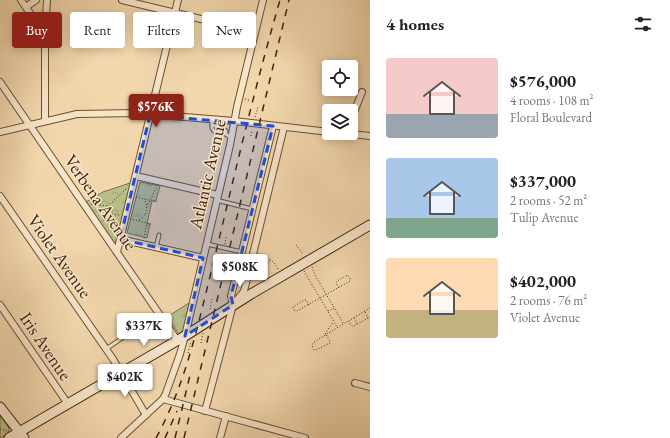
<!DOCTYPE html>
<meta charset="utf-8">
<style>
body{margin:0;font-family:"EB Garamond",serif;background:#f6f6f6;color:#202124;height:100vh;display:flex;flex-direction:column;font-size:15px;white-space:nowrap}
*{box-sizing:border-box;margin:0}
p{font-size:13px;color:#757577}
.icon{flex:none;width:22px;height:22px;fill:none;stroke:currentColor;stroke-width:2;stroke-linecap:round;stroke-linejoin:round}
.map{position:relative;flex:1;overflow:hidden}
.side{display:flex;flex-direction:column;background:#fff;width:300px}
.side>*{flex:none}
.guide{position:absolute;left:12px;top:12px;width:298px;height:36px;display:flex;gap:8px}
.buttons{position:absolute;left:322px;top:60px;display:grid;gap:8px}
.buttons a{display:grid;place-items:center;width:36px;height:36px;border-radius:4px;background:#fff;box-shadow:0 2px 10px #0003;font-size:20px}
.price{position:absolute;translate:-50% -34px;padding:0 9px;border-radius:4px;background:#fff;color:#222;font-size:13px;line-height:26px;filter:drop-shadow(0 1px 2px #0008)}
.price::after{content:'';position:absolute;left:50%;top:24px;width:12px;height:9px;margin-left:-6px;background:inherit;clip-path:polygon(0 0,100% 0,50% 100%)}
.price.active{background:#8f2418;color:#fff}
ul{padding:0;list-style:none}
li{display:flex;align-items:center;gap:12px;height:100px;padding:0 16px}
li span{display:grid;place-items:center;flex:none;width:112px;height:80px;border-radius:4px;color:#555}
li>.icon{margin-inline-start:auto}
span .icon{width:48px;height:48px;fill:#fffc;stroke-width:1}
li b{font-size:17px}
h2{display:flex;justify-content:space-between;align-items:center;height:48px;padding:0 16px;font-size:17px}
.tag{padding:0 14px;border-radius:4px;background:#fff;box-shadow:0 2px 10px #0003;font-size:14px;line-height:36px}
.tag.active{background:#8f2418;color:#fff}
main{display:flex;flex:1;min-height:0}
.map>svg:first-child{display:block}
.grass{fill:url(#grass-tufts);stroke:#7b7049}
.forest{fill:url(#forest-crowns);stroke:#7b7049}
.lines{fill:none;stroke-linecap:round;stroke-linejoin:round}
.lane-casing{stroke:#6b4f30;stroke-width:5}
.street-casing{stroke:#6b4f30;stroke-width:8}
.secondary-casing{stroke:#3e2207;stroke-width:11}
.path{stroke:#3e2207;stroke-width:1;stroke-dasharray:1 2;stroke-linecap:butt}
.lane{stroke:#f7e5ca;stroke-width:3}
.street{stroke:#f7e5ca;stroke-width:6}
.secondary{stroke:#f7e5ca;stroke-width:9}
.rail{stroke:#3e2207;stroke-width:1.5;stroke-dasharray:7 7;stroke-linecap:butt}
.marked{fill:#1d4ed8;fill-opacity:0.2;stroke:#1d4ed8;stroke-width:3;stroke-dasharray:8 5;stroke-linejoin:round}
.labels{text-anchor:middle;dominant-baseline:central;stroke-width:3;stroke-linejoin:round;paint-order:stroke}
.street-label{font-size:18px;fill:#3e2207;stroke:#f7e5ca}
</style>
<main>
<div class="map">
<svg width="370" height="438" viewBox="0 0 370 438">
<defs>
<pattern id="grass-tufts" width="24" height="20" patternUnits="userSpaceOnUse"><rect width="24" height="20" fill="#b8bf8b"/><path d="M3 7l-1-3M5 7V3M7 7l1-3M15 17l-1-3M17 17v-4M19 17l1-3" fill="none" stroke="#9fa476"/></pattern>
<pattern id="forest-crowns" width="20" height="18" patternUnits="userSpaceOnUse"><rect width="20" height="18" fill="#b8bf8b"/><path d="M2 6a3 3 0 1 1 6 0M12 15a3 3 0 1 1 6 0" fill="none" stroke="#9fa476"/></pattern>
</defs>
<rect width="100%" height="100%" fill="#f2d7ad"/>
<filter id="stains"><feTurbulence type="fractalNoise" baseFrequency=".005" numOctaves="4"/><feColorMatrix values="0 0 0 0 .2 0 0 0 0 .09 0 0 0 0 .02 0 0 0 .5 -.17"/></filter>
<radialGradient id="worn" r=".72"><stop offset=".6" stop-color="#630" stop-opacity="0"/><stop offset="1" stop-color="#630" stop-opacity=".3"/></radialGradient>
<g class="grass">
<path d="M140 182 160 186 156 201H152L147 223 150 224 147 238 127 233Z"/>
<path d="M189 303 184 330 179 334 167 317Z"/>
</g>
<g class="forest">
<path d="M133 182 117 250 84 203 103 192Z"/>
<path d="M0 415 9 428 8 434 0 438Z"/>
</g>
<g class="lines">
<defs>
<g id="lane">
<path d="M212 120V125L219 127V133L226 134 231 138"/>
<path d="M212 125V128L214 131 219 133"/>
<path d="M219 127 226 131V134"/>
<path d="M216 200 252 209"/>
<path d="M207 244 242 252"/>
<path d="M156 247 159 235"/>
<path d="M106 349 159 313"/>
</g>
<g id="street">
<path d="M21 0 45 35"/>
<path d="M122 0 255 32"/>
<path d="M26 7 36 0"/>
<path d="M0 82 177 340"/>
<path d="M351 120 362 92"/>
<path d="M45 121V35L47 0"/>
<path d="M0 132 77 114 135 113 234 121 329 132"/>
<path d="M343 133 370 136"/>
<path d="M136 176 218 195"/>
<path d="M0 196 113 359 146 415"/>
<path d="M120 239 203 258"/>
<path d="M117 252 178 0"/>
<path d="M0 305 68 404"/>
<path d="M233 305 231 296 273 126"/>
<path d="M355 383 370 387"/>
<path d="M163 399 305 438"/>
<path d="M205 411 233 305 244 291 284 127"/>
<path d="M121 438 163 399 166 393 180 354 185 336 230 145 237 107 263 0"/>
<path d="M220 438 226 416"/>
</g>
<g id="secondary">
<path d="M0 407 24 438"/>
<path d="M9 438 185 336 251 294 370 225"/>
</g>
</defs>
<use href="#lane" class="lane-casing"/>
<use href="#street" class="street-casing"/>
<use href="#secondary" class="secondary-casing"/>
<g class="path">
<path d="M245 99 249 100 248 102"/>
<path d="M255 117 258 107"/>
<path d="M251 136 252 130"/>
<path d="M136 197 157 202"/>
<path d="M91 204 108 206"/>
<path d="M147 204C154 198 151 193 158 187"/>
<path d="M112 214 119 215"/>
<path d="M130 219 151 224"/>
<path d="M139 220C147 216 149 207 144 199"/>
<path d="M104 221 108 206 126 189"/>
<path d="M144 238 147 223"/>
<path d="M225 244 226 237"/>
<path d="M296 245 303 254"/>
<path d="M259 254C268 257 274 261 278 269"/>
<path d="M266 265 270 260"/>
<path d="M312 267 315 275 343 323"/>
<path d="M304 271 337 327"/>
<path d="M254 274 261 278"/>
<path d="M309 305 306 300H304L293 307 294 310 297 311 350 281V278L348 275 337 281 336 283 339 288"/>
<path d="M370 308 350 320 349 322 352 326H354L370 317"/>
<path d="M210 309 212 299"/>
<path d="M328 311 334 308"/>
<path d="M365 312 368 318"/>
<path d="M354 318 357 324"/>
<path d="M325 334 333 322"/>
<path d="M326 335 330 341V343L316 350H314L312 345 314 342 350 320"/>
<path d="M201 343 203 333"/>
<path d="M188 353 191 341"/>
<path d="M0 429 7 431"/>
</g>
<use href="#lane" class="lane"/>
<use href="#street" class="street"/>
<use href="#secondary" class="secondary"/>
<g class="rail">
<path d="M156 438C188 380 200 315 216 252 236 168 256 83 280 0"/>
<path d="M165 438 177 411"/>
<path d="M175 438 191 371"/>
<path d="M184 438 289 0"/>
</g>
</g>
<path class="marked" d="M150 115 273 126 231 296 233 305 185 336 203 258 120 239Z"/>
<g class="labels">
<g class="street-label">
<text transform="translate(207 174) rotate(-77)">Atlantic Avenue</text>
<text transform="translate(101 202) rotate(55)">Verbena Avenue</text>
<text transform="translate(60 256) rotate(55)">Violet Avenue</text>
<text transform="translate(46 346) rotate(56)">Iris Avenue</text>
</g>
</g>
<rect width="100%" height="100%" filter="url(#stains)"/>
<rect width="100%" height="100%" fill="url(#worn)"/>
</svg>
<div class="buttons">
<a><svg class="icon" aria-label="locate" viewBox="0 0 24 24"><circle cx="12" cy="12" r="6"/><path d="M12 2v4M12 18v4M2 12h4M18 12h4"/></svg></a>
<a><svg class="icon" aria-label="layers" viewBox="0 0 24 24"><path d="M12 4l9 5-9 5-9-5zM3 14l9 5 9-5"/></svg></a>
</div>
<b class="price active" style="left:156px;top:128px">$576K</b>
<b class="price" style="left:240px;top:288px">$508K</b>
<b class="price" style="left:144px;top:347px">$337K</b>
<b class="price" style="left:125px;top:398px">$402K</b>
<div class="guide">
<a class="tag active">Buy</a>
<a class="tag">Rent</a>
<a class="tag">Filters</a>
<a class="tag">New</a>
</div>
</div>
<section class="side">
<h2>4 homes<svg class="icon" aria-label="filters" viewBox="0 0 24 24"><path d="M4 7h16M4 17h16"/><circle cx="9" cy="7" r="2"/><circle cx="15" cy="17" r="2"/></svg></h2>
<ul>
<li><span style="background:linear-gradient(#f6c9c9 70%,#9aa5b1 0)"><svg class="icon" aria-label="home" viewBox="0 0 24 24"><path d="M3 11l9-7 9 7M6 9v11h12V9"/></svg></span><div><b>$576,000</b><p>4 rooms · 108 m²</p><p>Floral Boulevard</p></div></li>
<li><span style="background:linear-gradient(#a9c7e8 75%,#7fa58c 0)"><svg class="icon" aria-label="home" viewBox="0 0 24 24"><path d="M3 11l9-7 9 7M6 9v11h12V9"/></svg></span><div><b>$337,000</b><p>2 rooms · 52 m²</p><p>Tulip Avenue</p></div></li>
<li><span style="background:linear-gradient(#ffd9b3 65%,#c2b280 0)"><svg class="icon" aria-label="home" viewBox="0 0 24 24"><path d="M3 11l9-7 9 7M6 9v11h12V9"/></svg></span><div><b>$402,000</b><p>2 rooms · 76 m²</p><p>Violet Avenue</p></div></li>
</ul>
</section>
</main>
